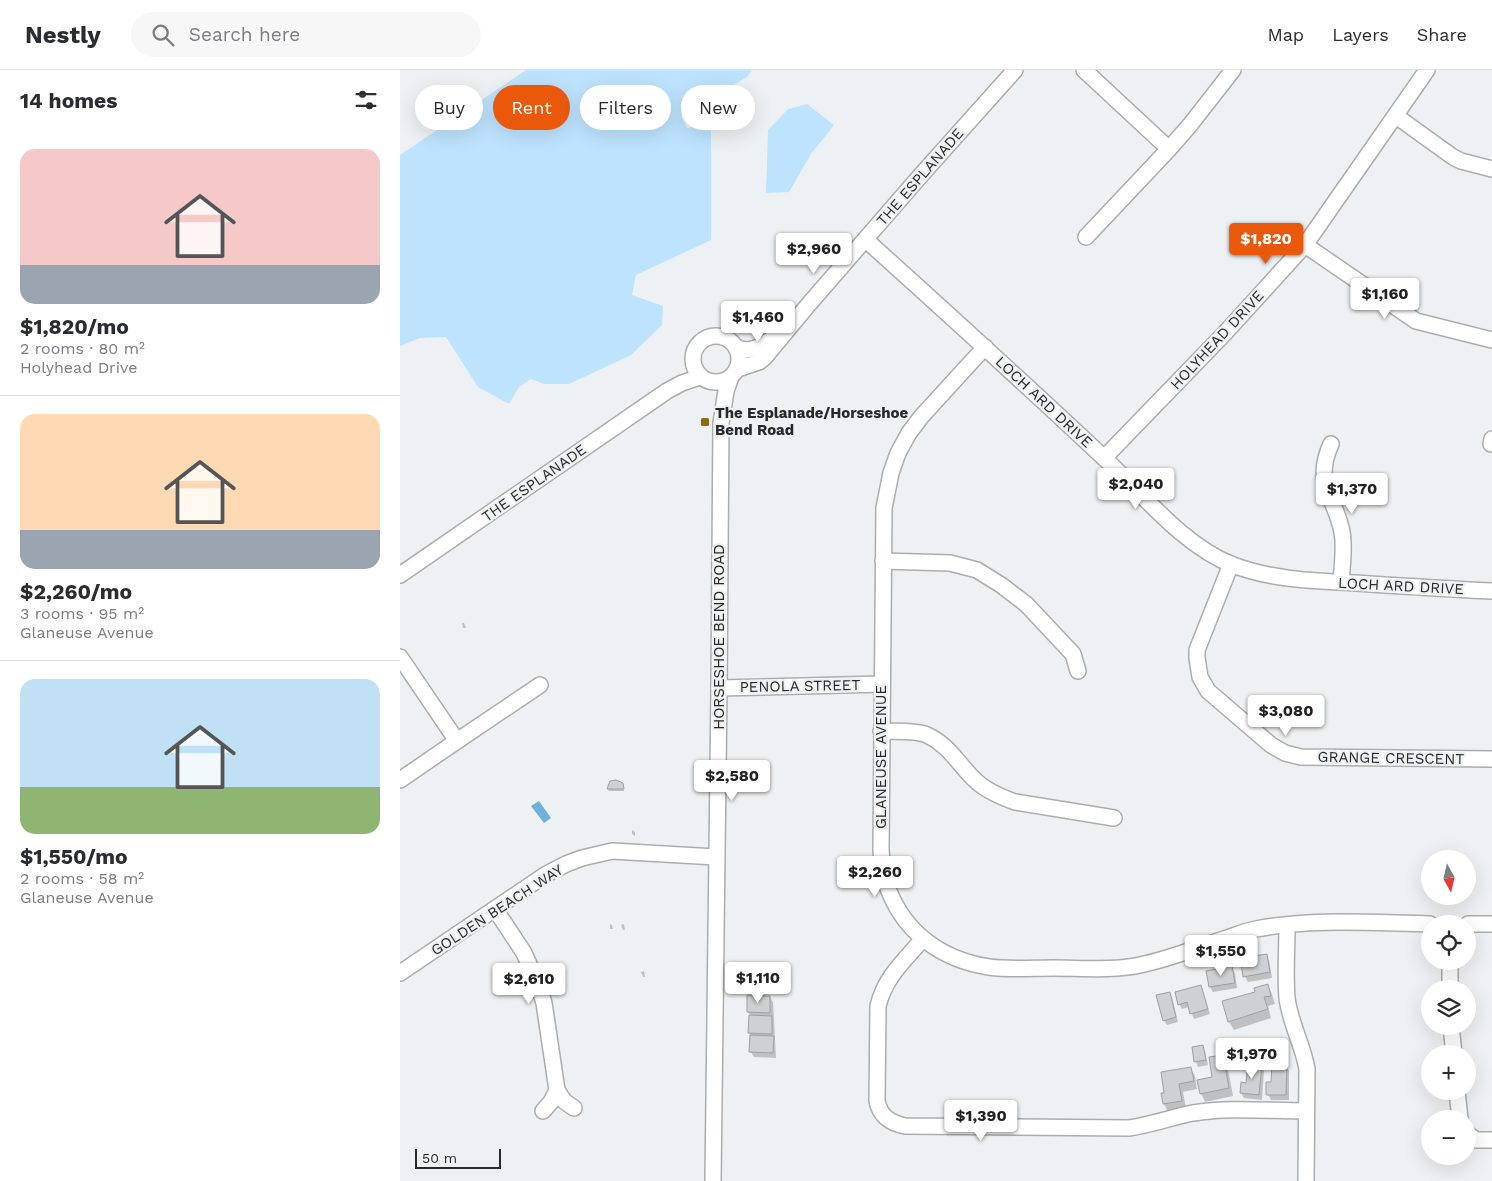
<!DOCTYPE html>
<meta charset="utf-8">
<style>
body{margin:0;font-family:"Work Sans",sans-serif;background:#f7f7f7;color:#2b2b33;height:100vh;display:flex;flex-direction:column;font-size:19px;white-space:nowrap}
*{box-sizing:border-box;margin:0}
p{font-size:16px;color:#7c7c81}
.icon{flex:none;width:28px;height:28px;fill:none;stroke:currentColor;stroke-width:2;stroke-linecap:round;stroke-linejoin:round}
.map{position:relative;flex:1;overflow:hidden}
.panel{display:flex;flex-direction:column;background:#fff;width:400px}
.panel>*{flex:none}
.top-card{position:absolute;left:15px;top:15px;width:475px;height:45px;display:flex;gap:10px}
.needle{width:32px;rotate:172deg}
.buttons{position:absolute;left:1021px;top:780px;display:grid;gap:10px}
.buttons a{display:grid;place-items:center;width:55px;height:55px;border-radius:50%;background:#fff;box-shadow:0 5px 20px #0002;font-size:25px}
.scale{position:absolute;left:15px;bottom:12px;width:86px;box-sizing:border-box;padding-left:5px;border:2px solid #272829;border-top:0;font-size:14px;line-height:18px;white-space:nowrap;color:#272829;-webkit-text-stroke:4px #eef1f3;paint-order:stroke}
.price{position:absolute;translate:-50% -42px;padding:0 11px;border-radius:5px;background:#fff;color:#222;font-size:16px;line-height:32px;filter:drop-shadow(0 1px 2px #0008)}
.price::after{content:'';position:absolute;left:50%;top:30px;width:15px;height:11px;margin-left:-8px;background:inherit;clip-path:polygon(0 0,100% 0,50% 100%)}
.price.active{background:#ea580c;color:#fff}
ul{padding:0;list-style:none}
li{display:grid;align-content:center;gap:10px;height:265px;padding:0 20px}
li+li{border-top:1px solid #e1e1e2}
li span{display:grid;place-items:center;height:155px;border-radius:15px;color:#555}
li>.icon{margin-inline-start:auto}
span .icon{width:90px;height:90px;fill:#fffc;stroke-width:1}
li b{font-size:21px}
h2{display:flex;justify-content:space-between;align-items:center;height:60px;padding:0 20px;font-size:21px}
.chip{padding:0 18px;border-radius:22px;background:#fff;box-shadow:0 5px 20px #0002;font-size:18px;line-height:45px}
.chip.active{background:#ea580c;color:#fff}
header{display:flex;align-items:center;gap:30px;box-sizing:border-box;height:70px;padding:0 25px;background:#fff;border-bottom:1px solid #e1e1e2}
header strong{font-size:24px}
nav{display:flex;gap:28px;margin-inline-start:auto;font-size:18px}
.search{width:350px;height:45px;background:#f7f7f7;display:flex;align-items:center;gap:12px;box-sizing:border-box;padding:0 18px;border-radius:28px;color:#7c7c81;font-size:19px}
main{display:flex;flex:1;min-height:0}
.map>svg:first-child{display:block}
.green{fill:#bee3fe}
.water{fill:#70afda}
.shadow{fill:#0003}
.building{fill:#ced1d3;stroke:#9da0a2}
.lines{fill:none;stroke-linecap:round;stroke-linejoin:round}
.minor-casing{stroke:#aaadaf;stroke-width:18}
.minor{stroke:#fff;stroke-width:15}
.poi-dot{fill:#8b6d0e;stroke:#eef1f3;stroke-width:2}
.labels{text-anchor:middle;dominant-baseline:central;stroke-width:4.5;stroke-linejoin:round;paint-order:stroke}
.street-label{font-size:15px;fill:#272829;stroke:#eef1f3}
.poi-label{font-size:15px;font-weight:bold;fill:#272829;stroke:#eef1f3;text-anchor:start}
</style>
<header>
<strong>Nestly</strong>
<div class="search"><svg class="icon" aria-label="search" viewBox="0 0 24 24"><circle cx="10" cy="10" r="6"/><path d="M15 15l6 6"/></svg>Search here</div>
<nav><a>Map</a><a>Layers</a><a>Share</a></nav>
</header>
<main>
<section class="panel">
<h2>14 homes<svg class="icon" aria-label="filters" viewBox="0 0 24 24"><path d="M4 7h16M4 17h16"/><circle cx="9" cy="7" r="2"/><circle cx="15" cy="17" r="2"/></svg></h2>
<ul>
<li><span style="background:linear-gradient(#f6c9c9 75%,#9aa5b1 0)"><svg class="icon" aria-label="home" viewBox="0 0 24 24"><path d="M3 11l9-7 9 7M6 9v11h12V9"/></svg></span><div><b>$1,820/mo</b><p>2 rooms · 80 m²</p><p>Holyhead Drive</p></div></li>
<li><span style="background:linear-gradient(#ffd9b3 75%,#9aa5b1 0)"><svg class="icon" aria-label="home" viewBox="0 0 24 24"><path d="M3 11l9-7 9 7M6 9v11h12V9"/></svg></span><div><b>$2,260/mo</b><p>3 rooms · 95 m²</p><p>Glaneuse Avenue</p></div></li>
<li><span style="background:linear-gradient(#bfe0f5 70%,#8fb573 0)"><svg class="icon" aria-label="home" viewBox="0 0 24 24"><path d="M3 11l9-7 9 7M6 9v11h12V9"/></svg></span><div><b>$1,550/mo</b><p>2 rooms · 58 m²</p><p>Glaneuse Avenue</p></div></li>
</ul>
</section>
<div class="map">
<svg width="1092" height="1111" viewBox="0 0 1092 1111">
<rect width="100%" height="100%" fill="#eef1f3"/>
<g class="green">
<path d="M126 0H352L347 7 281 46 287 58 298 56 311 59V170L236 205 232 225 263 236 262 255 231 285 169 314H144L131 309 119 317 109 334 78 317 46 267 20 268 0 276V85Z"/>
<path d="M407 34 434 55 411 84 389 122 366 123 368 60 388 39Z"/>
</g>
<path class="water" d="M139 731 151 748 144 753 131 736Z"/>
<g class="shadow">
<path d="M62 553H64L66 558H63Z"/>
<path d="M210 713 222 715 224 721H209L208 719Z"/>
<path d="M232 760 235 762V766L232 764Z"/>
<path d="M210 854 212 855 213 859H210Z"/>
<path d="M224 854 225 860H223L221 855Z"/>
<path d="M866 885 869 890 872 908 848 912 845 907 842 894 855 892Z"/>
<path d="M832 898 835 903 837 918 813 922 810 917Z"/>
<path d="M244 901 245 907H243L241 902Z"/>
<path d="M867 915 872 924 875 934 868 936 871 948 834 960 829 952 824 932 857 923Z"/>
<path d="M801 917 810 944 794 949 789 937 782 939 779 934Z"/>
<path d="M769 923 772 928 778 952 767 955 764 950Z"/>
<path d="M349 926 370 927 373 932 376 988 354 987 351 982V966L349 963 351 946 348 942Z"/>
<path d="M802 976 805 981 808 995 798 997 796 992Z"/>
<path d="M822 986 827 994 833 1026 805 1032 801 1023 814 1008Z"/>
<path d="M861 996 864 1001 862 1030 844 1028 841 1023Z"/>
<path d="M886 996 889 1001V1030H871L868 1024 873 1013Z"/>
<path d="M790 998 795 1006 797 1019 783 1022 786 1039 768 1042 764 1034 762 1024H766Z"/>
</g>
<g class="building">
<path d="M216 710 223 713 224 719H207L210 711Z"/>
<path d="M867 884 870 902 843 907 841 893 854 891 853 886Z"/>
<path d="M832 896 835 913 809 917 806 901Z"/>
<path d="M868 914 871 926 864 927 868 939 828 952 822 931 855 922 854 918Z"/>
<path d="M801 915 808 939 790 944 787 932 778 935 775 922Z"/>
<path d="M770 922 776 947 763 951 756 925Z"/>
<path d="M347 925 370 926V943L347 942Z"/>
<path d="M349 945 372 946V964L348 963Z"/>
<path d="M350 965 374 966 373 983 349 982Z"/>
<path d="M803 975 806 990 794 992 792 977Z"/>
<path d="M823 985 829 1018 800 1024 797 1010 812 1007 809 987Z"/>
<path d="M848 994 862 995 859 1025 840 1023 841 1012 846 1013Z"/>
<path d="M872 994H887L886 1025H866V1012H871Z"/>
<path d="M791 997 794 1011 779 1014 782 1031 763 1034 761 1023H764L761 1002Z"/>
</g>
<g class="lines">
<defs>
<g id="minor">
<path d="M684 0 769 79 790 55 833 0"/>
<path d="M996 46 1053 87 1061 91 1092 99"/>
<path d="M686 167 769 79"/>
<path d="M466 170C545 241 625 314 703 387 742 423 783 476 833 495 873 510 914 511 956 513 1001 516 1047 519 1092 521"/>
<path d="M905 175 1016 251 1092 270"/>
<circle cx="316" cy="289" r="23"/>
<path d="M336 277C353 286 366 271 380 264"/>
<path d="M585 277 521 347 509 363 498 383 491 403 484 438 481 780C482 794 483 808 489 821 506 864 543 890 589 897 610 900 633 898 653 898 682 898 712 901 740 895 769 889 796 878 824 869 834 866 845 861 856 859 913 848 973 853 1030 854"/>
<path d="M338 299 359 292 365 287 409 234 522 104 615 0"/>
<path d="M931 374C913 414 935 426 942 462 945 478 942 496 941 512"/>
<path d="M1091 374 1092 369"/>
<path d="M704 388 825 263 905 175 1027 0"/>
<path d="M483 491 550 493 577 500 601 515 626 534 673 584 678 601"/>
<path d="M831 494 797 580V588L800 607 808 621 871 675 885 683 901 687 1092 689"/>
<path d="M0 505 267 321 282 313 300 307"/>
<path d="M0 587 57 671 140 615"/>
<path d="M319 618 482 614"/>
<path d="M481 661C493 662 516 660 527 665 549 675 558 694 575 710 586 721 601 727 615 732L714 748"/>
<path d="M0 710 57 671"/>
<path d="M95 839 124 883 138 914 144 933 157 1020 151 1032 143 1041"/>
<path d="M1068 854H1092"/>
<path d="M887 855C887 879 885 904 887 928 890 953 903 975 907 999L906 1111"/>
<path d="M522 870C504 891 485 907 478 936L477 1031C480 1046 490 1053 505 1056L729 1058C751 1055 772 1047 793 1043 830 1037 869 1041 906 1041"/>
<path d="M0 903 145 805 166 794 182 788 212 781 316 787"/>
<path d="M1050 919V891"/>
<path d="M1051 956 1054 984"/>
<path d="M157 1020 164 1031 174 1038"/>
<path d="M1057 1021 1060 1049"/>
<path d="M1068 1064 1076 1070H1092"/>
<path d="M313 1111 319 618 321 353 326 321 331 307"/>
</g>
</defs>
<use href="#minor" class="minor-casing"/>
<use href="#minor" class="minor"/>
</g>
<rect class="poi-dot" x="300" y="347" width="10" height="10" rx="2.5"/>
<g class="labels">
<g class="street-label">
<text transform="translate(520 107) rotate(-49)">THE ESPLANADE</text>
<text transform="translate(817 270) rotate(-47)">HOLYHEAD DRIVE</text>
<text transform="translate(644 332) rotate(43)">LOCH ARD DRIVE</text>
<text transform="translate(134 413) rotate(-35)">THE ESPLANADE</text>
<text transform="translate(1001 516) rotate(3)">LOCH ARD DRIVE</text>
<text transform="translate(319 567) rotate(-90)">HORSESHOE BEND ROAD</text>
<text transform="translate(400 616) rotate(-1)">PENOLA STREET</text>
<text transform="translate(481 687) rotate(-90)">GLANEUSE AVENUE</text>
<text transform="translate(991 688) rotate(1)">GRANGE CRESCENT</text>
<text transform="translate(97 840) rotate(-33)">GOLDEN BEACH WAY</text>
</g>
<g class="poi-label">
<text x="315" y="343">The Esplanade/Horseshoe<tspan x="315" dy="17">Bend Road</tspan></text>
</g>
</g>
</svg>
<div class="buttons">
<a><svg class="needle" viewBox="-14 -14 28 28"><path d="M0-13l5 13h-10z" fill="#e53935"/><path d="M0 13l5-13h-10z" fill="#7c7c81"/></svg></a>
<a><svg class="icon" aria-label="locate" viewBox="0 0 24 24"><circle cx="12" cy="12" r="6"/><path d="M12 2v4M12 18v4M2 12h4M18 12h4"/></svg></a>
<a><svg class="icon" aria-label="layers" viewBox="0 0 24 24"><path d="M12 4l9 5-9 5-9-5zM3 14l9 5 9-5"/></svg></a>
<a>+</a>
<a>−</a>
</div>
<div class="scale">50 m</div>
<b class="price active" style="left:866px;top:195px">$1,820</b>
<b class="price" style="left:414px;top:205px">$2,960</b>
<b class="price" style="left:985px;top:250px">$1,160</b>
<b class="price" style="left:358px;top:273px">$1,460</b>
<b class="price" style="left:736px;top:440px">$2,040</b>
<b class="price" style="left:952px;top:445px">$1,370</b>
<b class="price" style="left:886px;top:667px">$3,080</b>
<b class="price" style="left:332px;top:732px">$2,580</b>
<b class="price" style="left:475px;top:828px">$2,260</b>
<b class="price" style="left:821px;top:907px">$1,550</b>
<b class="price" style="left:358px;top:934px">$1,110</b>
<b class="price" style="left:129px;top:935px">$2,610</b>
<b class="price" style="left:852px;top:1010px">$1,970</b>
<b class="price" style="left:581px;top:1072px">$1,390</b>
<div class="top-card">
<a class="chip">Buy</a>
<a class="chip active">Rent</a>
<a class="chip">Filters</a>
<a class="chip">New</a>
</div>
</div>
</main>
